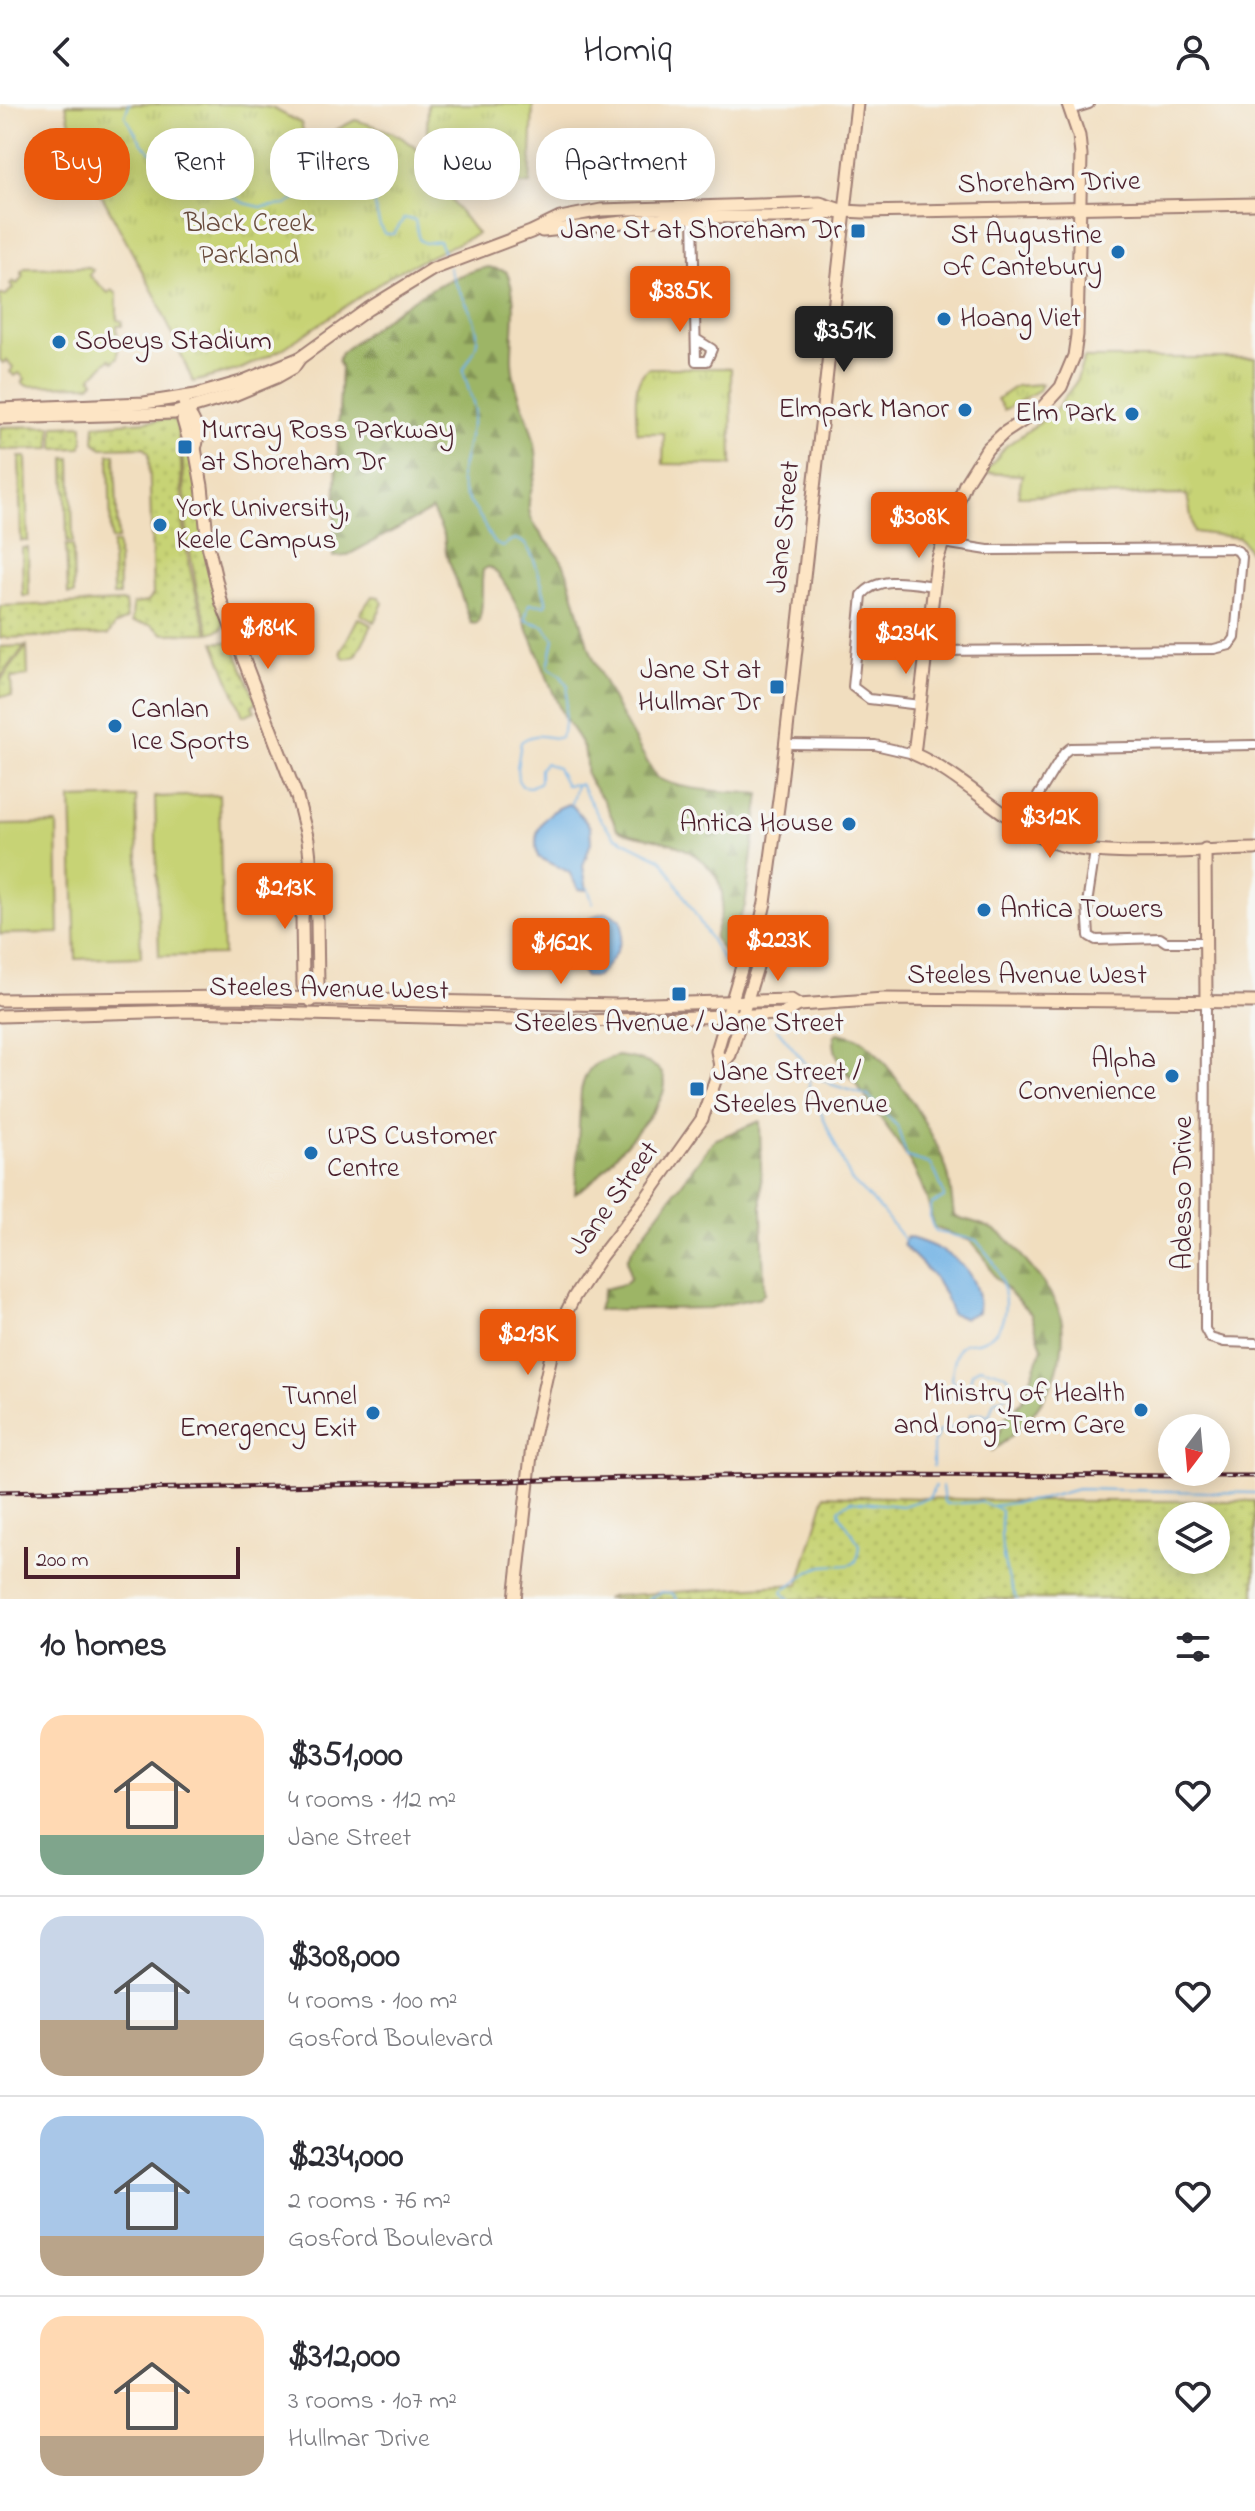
<!DOCTYPE html>
<meta charset="utf-8">
<style>
body{margin:0;font-family:"Indie Flower",sans-serif;background:#f2f2f3;color:#2b2b33;height:100vh;display:flex;flex-direction:column;font-size:30px;white-space:nowrap}
*{box-sizing:border-box;margin:0}
p{font-size:26px;color:#7c7c81}
.icon{flex:none;width:44px;height:44px;fill:none;stroke:currentColor;stroke-width:2;stroke-linecap:round;stroke-linejoin:round}
.map{position:relative;height:1495px;overflow:hidden}
.drawer{display:flex;flex-direction:column;background:#fff;flex:1}
.drawer>*{flex:none}
.top-card{position:absolute;left:24px;top:24px;width:800px;height:72px;display:flex;gap:16px}
.needle{width:52px;rotate:196deg}
.controls{position:absolute;left:1158px;top:1310px;display:grid;gap:16px}
.controls a{display:grid;place-items:center;width:72px;height:72px;border-radius:50%;background:#fff;box-shadow:0 4px 20px #0003;font-size:40px}
.scale{position:absolute;left:24px;bottom:20px;width:216px;box-sizing:border-box;padding-left:8px;border:4px solid #4a1f2b;border-top:0;font-size:22px;line-height:28px;white-space:nowrap;color:#4a1f2b;-webkit-text-stroke:6px #f6f6f2;paint-order:stroke}
.price{position:absolute;translate:-50% -68px;padding:0 18px;border-radius:8px;background:#ea580c;color:#fff;font-size:26px;line-height:52px;filter:drop-shadow(0 2px 4px #0008)}
.price::after{content:'';position:absolute;left:50%;top:48px;width:24px;height:18px;margin-left:-12px;background:inherit;clip-path:polygon(0 0,100% 0,50% 100%)}
.price.current{background:#222;color:#fff}
ul{padding:0;list-style:none}
li{display:flex;align-items:center;gap:24px;height:200px;padding:0 40px}
li+li{border-top:2px solid #e1e1e2}
li span{display:grid;place-items:center;flex:none;width:224px;height:160px;border-radius:24px;color:#555}
li>.icon{margin-inline-start:auto}
span .icon{width:96px;height:96px;fill:#fffc;stroke-width:1}
li b{font-size:34px}
h2{display:flex;justify-content:space-between;align-items:center;height:96px;padding:0 40px;font-size:34px}
.tag{padding:0 28px;border-radius:32px;background:#fff;box-shadow:0 4px 20px #0003;font-size:28px;line-height:72px}
.tag.current{background:#ea580c;color:#fff}
header{display:flex;justify-content:space-between;align-items:center;height:104px;padding:0 40px;background:#fff;font-size:36px;font-weight:600}
.map>svg:first-child{display:block}
.grass{fill:url(#grass-dots);stroke:#887950;stroke-width:2;fill-rule:evenodd}
.forest{fill:url(#forest-firs);stroke:#746a48;stroke-width:2}
.park{fill:url(#park-tufts);stroke:#887950;stroke-width:2}
.pitch{fill:#c7d374;stroke:#887950;stroke-width:2}
.water{fill:#71b2e5;stroke:#5e6888;stroke-width:2}
.lines{fill:none;stroke-linecap:round;stroke-linejoin:round}
.stream{stroke:#71b2e5;stroke-width:2}
.street-casing{stroke:#9e7e75;stroke-width:12}
.secondary-casing{stroke:#9e7e75;stroke-width:15}
.street{stroke:#fff;stroke-width:8}
.secondary{stroke:#fde5c5;stroke-width:11}
.rail-casing{stroke:#4a1f2b;stroke-width:5}
.rail{stroke:#f6f6f2;stroke-width:2;stroke-dasharray:6;stroke-linecap:butt}
.poi-dot{fill:#1f6fb2;stroke:#f6f6f2;stroke-width:3}
.labels{text-anchor:middle;dominant-baseline:central;stroke-width:7;stroke-linejoin:round;paint-order:stroke}
.street-label{font-size:28px;fill:#4a1f2b;stroke:#f6f6f2}
.park-label{font-size:28px;fill:#694c3d;stroke:#f6f6f2}
.poi-label{font-size:28px;fill:#4a1f2b;stroke:#f6f6f2;text-anchor:end}
</style>
<header><svg class="icon" aria-label="back" viewBox="0 0 24 24"><path d="M15 5l-7 7 7 7"/></svg>Homiq<svg class="icon" aria-label="person" viewBox="0 0 24 24"><circle cx="12" cy="8" r="4"/><path d="M4 21q1-7 8-7t8 7"/></svg></header>
<div class="map">
<svg width="1255" height="1495" viewBox="0 0 1255 1495">
<defs>
<pattern id="grass-dots" width="8" height="8" patternUnits="userSpaceOnUse" patternTransform="scale(2)"><rect width="8" height="8" fill="#c7d374"/><path d="M2 2h.1M6 6h.1" fill="none" stroke="#acb565" stroke-width="1.8" stroke-linecap="round"/></pattern>
<pattern id="forest-firs" width="22" height="20" patternUnits="userSpaceOnUse" patternTransform="scale(2)"><rect width="22" height="20" fill="#9db566"/><path d="M5 1l3.5 6h-7zM16 11l3.5 6h-7z" fill="#829354"/></pattern>
<pattern id="park-tufts" width="24" height="20" patternUnits="userSpaceOnUse" patternTransform="scale(2)"><rect width="24" height="20" fill="#c7d374"/><path d="M3 7l-1-3M5 7V3M7 7l1-3M15 17l-1-3M17 17v-4M19 17l1-3" fill="none" stroke="#acb565"/></pattern>
</defs>
<rect width="100%" height="100%" fill="#f6f6f2"/>
<filter id="ink" filterUnits="userSpaceOnUse"><feTurbulence type="fractalNoise" baseFrequency=".0125" numOctaves="2"/><feDisplacementMap in="SourceGraphic" scale="16" xChannelSelector="R" yChannelSelector="G"/><feConvolveMatrix kernelMatrix="1 2 1 2 8 2 1 2 1" color-interpolation-filters="sRGB"/></filter>
<filter id="wash" filterUnits="userSpaceOnUse"><feTurbulence type="fractalNoise" baseFrequency=".006" numOctaves="4" result="noise"/><feDisplacementMap in="SourceGraphic" scale="32" xChannelSelector="R" yChannelSelector="G"/><feGaussianBlur stdDeviation="1.8" result="paint"/><feColorMatrix in="noise" values="0 0 0 0 0 0 0 0 0 0 0 0 0 0 0 0 0 1.4 0 .05"/><feComposite in="paint" operator="in"/></filter>
<g filter="url(#wash)">
<rect width="100%" height="100%" fill="#f1debf"/>
<g class="grass">
<path d="M172 315 176 318C184 353 180 389 184 425 187 461 197 495 208 529L164 530 151 521 132 518 133 500 147 498 153 491 149 349 144 343 102 344 94 338 95 321Z"/>
<path d="M83 321V338L80 344 54 345V322Z"/>
<path d="M51 322V345L0 346V323Z"/>
<path d="M187 344 198 381 224 519 222 525 210 529 197 486 187 433 182 345Z"/>
<path d="M109 350H115L118 435 111 436Z"/>
<path d="M19 353H26L28 437H21Z"/>
<path d="M65 354H71L73 438H67Z"/>
<path d="M118 439 119 492H113L112 440Z"/>
<path d="M66 441H73L74 490H68Z"/>
<path d="M22 444H28L29 492H23Z"/>
<path d="M372 492 379 493 383 499 374 518 360 510Z"/>
<path d="M125 498 127 515 115 521 108 531 0 534V502Z"/>
<path d="M358 514 372 521 356 552 346 555 343 554 341 547Z"/>
<path d="M214 538H228L233 541 257 599 252 601 255 607 243 612Z"/>
<path d="M25 542 0 574V543Z"/>
<path d="M27 542 28 572 11 574 12 592H0V578Z"/>
<path d="M825 1391 1025 1397H1255V1495H605L613 1492 799 1480ZM1172 1412H1216V1456H1172Z"/>
</g>
<g class="forest">
<path d="M488 163 506 167C520 195 511 228 512 258 514 293 536 323 537 358 538 374 527 388 529 405 532 428 555 441 564 461 575 487 579 516 589 543 606 588 632 631 656 673 681 688 730 687 760 690L745 802 725 849 714 834C717 824 721 813 722 803 727 766 690 743 659 736 643 732 631 732 617 725 613 716 609 706 604 697 599 689 590 680 587 671 585 663 587 654 584 646 580 633 568 622 562 609 549 583 511 467 488 463L483 466C480 484 485 506 477 520L471 519 446 449 444 431 432 406 346 452 333 453 341 263 338 256 341 249C384 214 433 175 488 163Z"/>
<path d="M838 929C846 931 855 932 861 936 890 956 939 1036 948 1070 951 1083 952 1098 954 1112 969 1117 986 1120 1000 1129 1011 1136 1020 1150 1029 1161 1042 1175 1059 1199 1062 1219 1068 1272 1033 1319 992 1347L1005 1314 1023 1296 1042 1244 1031 1210 994 1172 985 1154 971 1137 933 1123C927 1067 885 1024 855 978 842 966 831 947 835 930Z"/>
<path d="M617 952C699 961 658 1004 624 1042 605 1062 600 1075 575 1089L581 986C587 961 594 959 617 952Z"/>
<path d="M760 1017 764 1189 760 1193 710 1204 598 1206 604 1185 624 1180 630 1175 627 1155 633 1144 714 1036Z"/>
</g>
<g class="park">
<path d="M66 0H240L272 4 301 19 307 41 355 16C381 24 410 31 426 56L428 0H533L530 80H510V88L458 89 451 96 477 130 395 169 281 246 241 265 193 278 156 193 102 92 81 76Z"/>
<path d="M1084 254H1255V475H1252L1253 452 1240 434 1194 428 1187 391 1018 392 1022 371 985 369 1006 342 1053 309 1076 278Z"/>
<path d="M649 264H731L732 361 663 360 664 329H637C637 309 630 276 649 264Z"/>
<path d="M1042 280 1039 286 1004 306 997 295 1016 282Z"/>
</g>
<g class="pitch">
<path d="M489 61 499 68V77L496 82H464L463 64H481Z"/>
<path d="M89 163 93 166 89 171 108 189 112 186 117 190V216L122 217V222H117L118 253 113 258 110 255 91 273 94 277 90 281 27 282 22 278 25 275 19 269 15 272 10 268 13 263 6 256 3 259 0 256V190L5 192 13 184 10 180 13 177 17 180 24 172 21 169 25 164Z"/>
<path d="M219 691 223 851 159 852 155 693Z"/>
<path d="M136 693 141 853 76 855 71 695Z"/>
<path d="M57 720 59 829 0 830V721Z"/>
</g>
<g class="water">
<path d="M568 700 573 702 590 723 591 738 583 762 587 786 578 785 569 768 538 753C531 727 543 709 568 700Z"/>
<path d="M607 808 621 816C627 837 611 859 596 873H585L576 859 574 829 591 813Z"/>
<path d="M907 1133C946 1144 982 1164 978 1208L964 1214 951 1210C944 1179 925 1163 903 1141Z"/>
</g>
<g class="lines">
<g class="stream">
<path d="M129 0 125 12 143 41 162 58 183 61 195 72 244 99 261 103 286 101 333 73 340 65 358 76 369 77C375 91 376 122 385 130H394L404 114 415 116 419 136 425 139 439 137 446 154"/>
<path d="M449 164C456 187 480 213 477 237 476 248 467 257 463 267L475 306 460 373C462 391 471 399 480 413 488 425 488 439 503 443 529 413 542 482 546 496V501L529 500 525 516 544 522 554 535 548 563 560 571 568 582 563 628 560 634C544 634 536 627 521 638L517 664 518 676 522 682 530 683 540 678V665L545 659 557 664 566 681 580 680 599 713 614 732 661 755 665 760 727 863"/>
<path d="M571 700 576 681"/>
<path d="M588 784 593 800"/>
<path d="M777 925 816 972 830 980 868 992 874 998 897 1022 907 1053 930 1060C934 1064 944 1087 944 1094L932 1100C928 1112 930 1118 936 1128L976 1136C981 1142 987 1149 992 1156 1007 1179 1015 1225 981 1237 974 1240 964 1236 959 1244 954 1252 953 1266 951 1275L956 1282 969 1284 972 1269 980 1263C995 1267 1014 1268 1014 1288L994 1297 989 1312 982 1309 970 1311 966 1325 954 1323 939 1327 933 1340V1362"/>
<path d="M812 966 807 992 818 1002 851 1076 881 1106 905 1137"/>
<path d="M942 1383 944 1398 947 1400 980 1398 989 1401"/>
<path d="M991 1402 1042 1395 1077 1385 1255 1389"/>
<path d="M995 1403 1001 1407C1000 1442 1002 1464 1017 1495"/>
<path d="M648 1495 661 1488 672 1489 677 1495"/>
<path d="M790 1495 782 1489C786 1482 815 1463 823 1462 832 1460 847 1464 854 1459 859 1455 859 1447 860 1441L840 1411 839 1405 851 1397 902 1402 929 1394 935 1382"/>
</g>
</g>
</g>
<g filter="url(#ink)">
<g class="lines">
<defs>
<g id="street">
<path d="M1070 6 1089 0"/>
<path d="M693 110 696 257H707L712 245 696 235"/>
<path d="M927 547 1214 545 1230 541 1235 534 1242 453 1238 447 1230 444 988 446 943 439"/>
<path d="M920 601 869 595 853 583 862 491C879 471 911 479 934 482"/>
<path d="M786 640 875 641 914 650"/>
<path d="M1021 720 1064 649 1070 644 1255 641"/>
<path d="M1095 747 1087 800 1089 832 1096 836 1160 834 1166 838H1206"/>
<path d="M1206 897 1205 1225 1210 1234 1224 1238 1255 1239"/>
</g>
<g id="secondary">
<path d="M1068 0 1079 32 1081 51 1077 231 1074 252 1061 283 1042 304 1004 329 987 345 965 380 948 423 937 457 914 650C962 671 1000 714 1048 736 1093 758 1201 745 1255 745"/>
<path d="M542 127C593 122 644 114 695 113 745 112 795 116 843 107"/>
<path d="M183 294 186 306 183 316 189 337 195 344 202 382 208 441 221 497 297 693 308 736 317 816 318 882 310 895"/>
<path d="M0 305 144 299 196 291 241 278 300 254 368 205 433 165 531 128 560 114 601 106 820 99 844 107 863 108 1255 100"/>
<path d="M186 306C195 316 201 331 195 344"/>
<path d="M0 314 174 309 234 291 277 273 293 264 300 254"/>
<path d="M1205 745 1206 897"/>
<path d="M308 761 302 814 303 881 311 897"/>
<path d="M0 896 228 893 616 901 791 896 799 901 884 895 1255 898"/>
<path d="M0 912 185 907 586 917 783 910 799 901"/>
<path d="M720 962 717 947 743 859 753 851"/>
<path d="M515 1495 533 1333 556 1229 574 1193 601 1152 646 1094 702 1015 720 962 730 951 757 863 753 851 765 799 780 688 857 0"/>
</g>
</defs>
<use href="#street" class="street-casing"/>
<use href="#secondary" class="secondary-casing"/>
<use href="#street" class="street"/>
<use href="#secondary" class="secondary"/>
<defs>
<path id="rail" d="M0 1388 778 1371 1255 1372"/>
</defs>
<use href="#rail" class="rail-casing"/>
<use href="#rail" class="rail"/>
</g>
</g>
<g class="poi-dot">
<rect x="850" y="119" width="16" height="16" rx="4"/>
<circle cx="1118" cy="148" r="8"/>
<circle cx="944" cy="215" r="8"/>
<circle cx="59" cy="238" r="8"/>
<circle cx="965" cy="306" r="8"/>
<circle cx="1132" cy="310" r="8"/>
<rect x="177" y="335" width="16" height="16" rx="4"/>
<circle cx="160" cy="421" r="8"/>
<rect x="769" y="575" width="16" height="16" rx="4"/>
<circle cx="115" cy="622" r="8"/>
<circle cx="849" cy="720" r="8"/>
<circle cx="984" cy="806" r="8"/>
<rect x="671" y="882" width="16" height="16" rx="4"/>
<circle cx="1172" cy="972" r="8"/>
<rect x="689" y="977" width="16" height="16" rx="4"/>
<circle cx="311" cy="1049" r="8"/>
<circle cx="1141" cy="1306" r="8"/>
<circle cx="373" cy="1309" r="8"/>
</g>
<g class="labels">
<g class="street-label">
<text transform="translate(1049 80) rotate(-1)">Shoreham Drive</text>
<text transform="translate(785 423) rotate(-84)">Jane Street</text>
<text x="1027" y="872">Steeles Avenue West</text>
<text transform="translate(329 886) rotate(1)">Steeles Avenue West</text>
<text transform="translate(1184 1089) rotate(-90)">Adesso Drive</text>
<text transform="translate(615 1095) rotate(-54)">Jane Street</text>
</g>
<g class="park-label">
<text x="249" y="120">Black Creek<tspan x="249" dy="32">Parkland</tspan></text>
</g>
<g class="poi-label">
<text x="842" y="127">Jane St at Shoreham Dr</text>
<text x="1102" y="132">St Augustine<tspan x="1102" dy="32">Of Cantebury</tspan></text>
<text x="960" y="215" text-anchor="start">Hoang Viet</text>
<text x="75" y="238" text-anchor="start">Sobeys Stadium</text>
<text x="949" y="306">Elmpark Manor</text>
<text x="1116" y="310">Elm Park</text>
<text x="201" y="327" text-anchor="start">Murray Ross Parkway<tspan x="201" dy="32">at Shoreham Dr</tspan></text>
<text x="176" y="405" text-anchor="start">York University,<tspan x="176" dy="32">Keele Campus</tspan></text>
<text x="761" y="567">Jane St at<tspan x="761" dy="32">Hullmar Dr</tspan></text>
<text x="131" y="606" text-anchor="start">Canlan<tspan x="131" dy="32">Ice Sports</tspan></text>
<text x="833" y="720">Antica House</text>
<text x="1000" y="806" text-anchor="start">Antica Towers</text>
<text x="679" y="920" text-anchor="middle">Steeles Avenue / Jane Street</text>
<text x="1156" y="956">Alpha<tspan x="1156" dy="32">Convenience</tspan></text>
<text x="713" y="969" text-anchor="start">Jane Street /<tspan x="713" dy="32">Steeles Avenue</tspan></text>
<text x="327" y="1033" text-anchor="start">UPS Customer<tspan x="327" dy="32">Centre</tspan></text>
<text x="1125" y="1290">Ministry of Health<tspan x="1125" dy="32">and Long-Term Care</tspan></text>
<text x="357" y="1293">Tunnel<tspan x="357" dy="32">Emergency Exit</tspan></text>
</g>
</g>
</svg>
<div class="controls">
<a><svg class="needle" viewBox="-14 -14 28 28"><path d="M0-13l5 13h-10z" fill="#e53935"/><path d="M0 13l5-13h-10z" fill="#7c7c81"/></svg></a>
<a><svg class="icon" aria-label="layers" viewBox="0 0 24 24"><path d="M12 4l9 5-9 5-9-5zM3 14l9 5 9-5"/></svg></a>
</div>
<div class="scale">200 m</div>
<b class="price" style="left:680px;top:230px">$385K</b>
<b class="price current" style="left:844px;top:270px">$351K</b>
<b class="price" style="left:919px;top:456px">$308K</b>
<b class="price" style="left:268px;top:567px">$184K</b>
<b class="price" style="left:906px;top:572px">$234K</b>
<b class="price" style="left:1050px;top:756px">$312K</b>
<b class="price" style="left:285px;top:827px">$213K</b>
<b class="price" style="left:778px;top:879px">$223K</b>
<b class="price" style="left:561px;top:882px">$162K</b>
<b class="price" style="left:528px;top:1273px">$213K</b>
<div class="top-card">
<a class="tag current">Buy</a>
<a class="tag">Rent</a>
<a class="tag">Filters</a>
<a class="tag">New</a>
<a class="tag">Apartment</a>
</div>
</div>
<section class="drawer">
<h2>10 homes<svg class="icon" aria-label="filters" viewBox="0 0 24 24"><path d="M4 7h16M4 17h16"/><circle cx="9" cy="7" r="2"/><circle cx="15" cy="17" r="2"/></svg></h2>
<ul>
<li><span style="background:linear-gradient(#ffd9b3 75%,#7fa58c 0)"><svg class="icon" aria-label="home" viewBox="0 0 24 24"><path d="M3 11l9-7 9 7M6 9v11h12V9"/></svg></span><div><b>$351,000</b><p>4 rooms · 112 m²</p><p>Jane Street</p></div><svg class="icon" aria-label="heart" viewBox="0 0 24 24"><path d="M12 20l-8-8c-3-5 5-10 8-4 3-6 11-1 8 4z"/></svg></li>
<li><span style="background:linear-gradient(#c9d6e8 65%,#b9a48a 0)"><svg class="icon" aria-label="home" viewBox="0 0 24 24"><path d="M3 11l9-7 9 7M6 9v11h12V9"/></svg></span><div><b>$308,000</b><p>4 rooms · 100 m²</p><p>Gosford Boulevard</p></div><svg class="icon" aria-label="heart" viewBox="0 0 24 24"><path d="M12 20l-8-8c-3-5 5-10 8-4 3-6 11-1 8 4z"/></svg></li>
<li><span style="background:linear-gradient(#a9c7e8 75%,#b9a48a 0)"><svg class="icon" aria-label="home" viewBox="0 0 24 24"><path d="M3 11l9-7 9 7M6 9v11h12V9"/></svg></span><div><b>$234,000</b><p>2 rooms · 76 m²</p><p>Gosford Boulevard</p></div><svg class="icon" aria-label="heart" viewBox="0 0 24 24"><path d="M12 20l-8-8c-3-5 5-10 8-4 3-6 11-1 8 4z"/></svg></li>
<li><span style="background:linear-gradient(#ffd9b3 75%,#b9a48a 0)"><svg class="icon" aria-label="home" viewBox="0 0 24 24"><path d="M3 11l9-7 9 7M6 9v11h12V9"/></svg></span><div><b>$312,000</b><p>3 rooms · 107 m²</p><p>Hullmar Drive</p></div><svg class="icon" aria-label="heart" viewBox="0 0 24 24"><path d="M12 20l-8-8c-3-5 5-10 8-4 3-6 11-1 8 4z"/></svg></li>
</ul>
</section>
